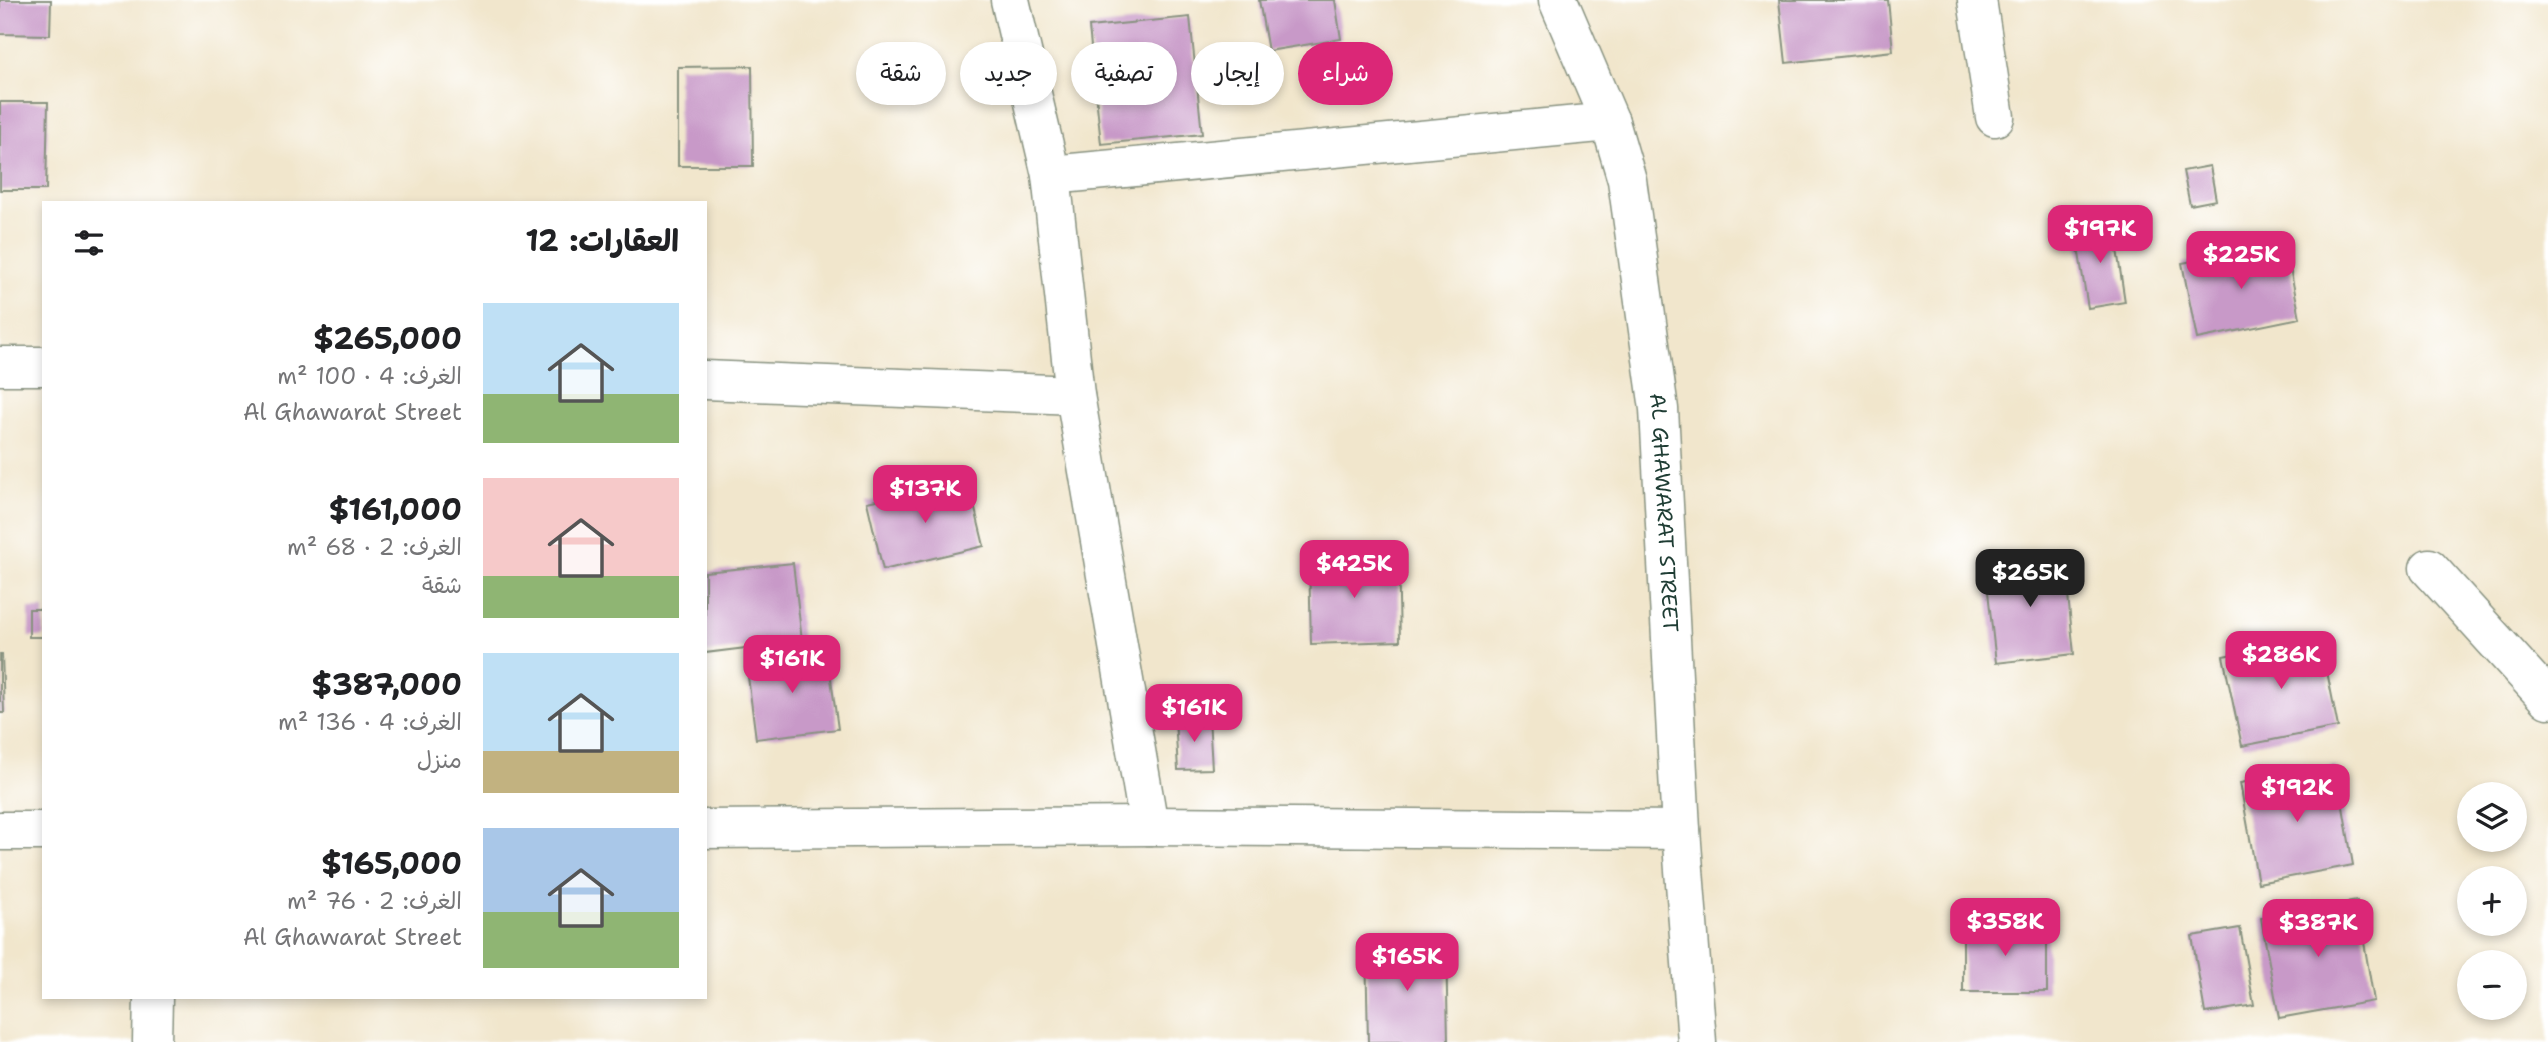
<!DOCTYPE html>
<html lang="ar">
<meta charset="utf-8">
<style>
body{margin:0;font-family:"Shantell Sans","Playpen Sans Arabic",sans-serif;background:#f2f2f2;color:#202124;direction:rtl;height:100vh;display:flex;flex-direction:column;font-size:26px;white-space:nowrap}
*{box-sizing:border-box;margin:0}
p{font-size:23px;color:#757577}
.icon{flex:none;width:38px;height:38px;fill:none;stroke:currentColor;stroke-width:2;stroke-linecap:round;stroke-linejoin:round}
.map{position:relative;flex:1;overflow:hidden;direction:ltr}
.panel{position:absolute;left:42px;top:201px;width:665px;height:798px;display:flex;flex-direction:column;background:#fff;border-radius:0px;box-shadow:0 4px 10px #0003;direction:rtl}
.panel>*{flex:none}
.hud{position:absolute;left:728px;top:42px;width:665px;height:63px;direction:rtl;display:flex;gap:14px}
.buttons{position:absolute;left:2457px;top:782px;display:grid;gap:14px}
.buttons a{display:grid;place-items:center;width:70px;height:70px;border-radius:50%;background:#fff;box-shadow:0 4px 10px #0003;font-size:35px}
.price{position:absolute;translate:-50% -60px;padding:0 16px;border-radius:14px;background:#db2777;color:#fff;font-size:23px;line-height:46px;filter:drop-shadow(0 2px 4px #0008)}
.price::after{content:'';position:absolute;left:50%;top:42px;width:21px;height:16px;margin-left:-10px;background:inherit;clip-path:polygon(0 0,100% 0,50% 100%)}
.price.active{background:#222;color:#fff}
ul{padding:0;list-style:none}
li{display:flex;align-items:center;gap:21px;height:175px;padding:0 28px}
li span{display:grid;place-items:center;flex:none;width:196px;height:140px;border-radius:0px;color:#555}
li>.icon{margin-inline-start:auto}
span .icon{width:84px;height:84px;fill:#fffc;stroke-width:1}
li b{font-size:30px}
h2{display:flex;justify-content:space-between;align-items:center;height:84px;padding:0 28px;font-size:30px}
.pill{padding:0 24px;border-radius:32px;background:#fff;box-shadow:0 4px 10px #0003;font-size:24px;line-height:63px}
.pill.active{background:#db2777;color:#fff}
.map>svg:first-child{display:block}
.building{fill:#c899c8}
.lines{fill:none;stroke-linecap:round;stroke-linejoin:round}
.minor-casing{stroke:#889280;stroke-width:41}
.minor{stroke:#fff;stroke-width:38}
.labels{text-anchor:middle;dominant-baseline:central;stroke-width:6;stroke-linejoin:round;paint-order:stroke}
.street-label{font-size:21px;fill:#1f3d34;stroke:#fff}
</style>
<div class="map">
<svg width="2548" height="1042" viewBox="0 0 2548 1042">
<rect width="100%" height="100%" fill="#fff"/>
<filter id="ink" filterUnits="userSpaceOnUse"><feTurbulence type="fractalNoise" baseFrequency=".0143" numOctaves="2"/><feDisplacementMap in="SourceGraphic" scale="14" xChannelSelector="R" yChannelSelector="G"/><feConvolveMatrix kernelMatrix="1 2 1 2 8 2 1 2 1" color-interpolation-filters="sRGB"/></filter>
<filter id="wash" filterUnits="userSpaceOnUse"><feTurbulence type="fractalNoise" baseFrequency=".00686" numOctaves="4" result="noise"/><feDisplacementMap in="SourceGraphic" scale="28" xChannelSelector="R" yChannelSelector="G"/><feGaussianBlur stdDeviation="1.57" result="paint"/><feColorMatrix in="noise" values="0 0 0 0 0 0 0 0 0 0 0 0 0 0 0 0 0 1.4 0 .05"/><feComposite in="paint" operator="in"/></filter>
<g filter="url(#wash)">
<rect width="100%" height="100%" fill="#f1e6cc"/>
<g id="blocks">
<g class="building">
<path d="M0 0H51L50 35 0 34Z"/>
<path d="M1259 0H1335L1341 39 1268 51Z"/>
<path d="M1779 0H1888L1893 51 1786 63Z"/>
<path d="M1190 17 1202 134 1101 144 1089 27Z"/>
<path d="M752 66 753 166H678V67Z"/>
<path d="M0 102H48L46 190H0Z"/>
<path d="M2210 166 2216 200 2190 205 2183 171Z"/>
<path d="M2113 223 2125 302 2088 308 2075 229Z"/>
<path d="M2285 243 2300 318 2197 339 2182 263Z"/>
<path d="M968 480 984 546 883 570 867 502Z"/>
<path d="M1398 556 1400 641 1311 644 1309 558Z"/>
<path d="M2064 556 2074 654 1996 663 1985 565Z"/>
<path d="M793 563 802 641 705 653V572Z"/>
<rect x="29" y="609" width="15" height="28"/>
<path d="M2320 636 2338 727 2242 746 2223 656Z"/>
<path d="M827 650 838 729 756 739 746 661Z"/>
<path d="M0 654H2L4 713H0Z"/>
<path d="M1209 717 1212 769 1178 770 1175 718Z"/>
<path d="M2336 766 2353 865 2258 883 2240 783Z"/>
<path d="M2357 901 2374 1001 2279 1018 2261 918Z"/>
<rect x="1963" y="924" width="84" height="68"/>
<path d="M2240 928 2254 1005 2205 1013 2192 936Z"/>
<path d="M1446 943 1448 1042H1368L1366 945Z"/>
</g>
</g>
</g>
<g filter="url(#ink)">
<use href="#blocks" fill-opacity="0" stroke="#889280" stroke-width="2"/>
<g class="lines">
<defs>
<g id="minor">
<path d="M1010 0 1051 175 1075 395 1149 826"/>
<path id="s1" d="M1558 0 1610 122 1627 180 1659 409 1681 830 1697 1042"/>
<path d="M1977 0 1995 117"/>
<path d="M1051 175 1610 122"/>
<path d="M0 366H44"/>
<path d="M705 380 1075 395"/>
<path d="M2429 568 2548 699"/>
<path d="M705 829 1149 826 1681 830"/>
<path d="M0 831H44"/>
<path d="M152 1042 153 998"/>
</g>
</defs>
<use href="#minor" class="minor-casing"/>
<use href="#minor" class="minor"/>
</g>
</g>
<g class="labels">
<g class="street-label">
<text stroke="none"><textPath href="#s1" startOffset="528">AL GHAWARAT STREET</textPath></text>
</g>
</g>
</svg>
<div class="buttons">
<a><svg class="icon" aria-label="layers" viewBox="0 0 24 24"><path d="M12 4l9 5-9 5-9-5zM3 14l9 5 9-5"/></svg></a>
<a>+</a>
<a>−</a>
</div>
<b class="price" style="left:2100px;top:265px">$197K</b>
<b class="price" style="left:2241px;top:291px">$225K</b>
<b class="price" style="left:925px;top:525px">$137K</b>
<b class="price" style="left:1354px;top:600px">$425K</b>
<b class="price active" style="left:2030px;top:609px">$265K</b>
<b class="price" style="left:2281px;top:691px">$286K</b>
<b class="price" style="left:792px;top:695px">$161K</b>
<b class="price" style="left:1194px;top:744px">$161K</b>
<b class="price" style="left:2297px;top:824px">$192K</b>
<b class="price" style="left:2005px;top:958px">$358K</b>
<b class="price" style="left:2318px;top:959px">$387K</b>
<b class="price" style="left:1407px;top:993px">$165K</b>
<div class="hud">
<a class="pill active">شراء</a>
<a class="pill">إيجار</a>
<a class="pill">تصفية</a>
<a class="pill">جديد</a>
<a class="pill">شقة</a>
</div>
<section class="panel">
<h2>العقارات: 12<svg class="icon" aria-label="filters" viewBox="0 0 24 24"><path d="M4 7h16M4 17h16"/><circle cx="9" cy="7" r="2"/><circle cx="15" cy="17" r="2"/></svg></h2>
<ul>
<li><span style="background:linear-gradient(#bfe0f5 65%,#8fb573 0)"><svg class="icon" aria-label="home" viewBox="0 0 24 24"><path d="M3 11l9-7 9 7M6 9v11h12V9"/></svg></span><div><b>$265,000</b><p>الغرف: 4 · 100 m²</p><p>Al Ghawarat Street</p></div></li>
<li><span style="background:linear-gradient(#f6c9c9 70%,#8fb573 0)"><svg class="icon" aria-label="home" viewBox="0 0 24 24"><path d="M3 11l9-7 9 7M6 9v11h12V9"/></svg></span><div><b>$161,000</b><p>الغرف: 2 · 68 m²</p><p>شقة</p></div></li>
<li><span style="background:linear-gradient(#bfe0f5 70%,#c2b280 0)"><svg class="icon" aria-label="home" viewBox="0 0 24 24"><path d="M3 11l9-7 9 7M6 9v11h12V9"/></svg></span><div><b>$387,000</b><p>الغرف: 4 · 136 m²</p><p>منزل</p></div></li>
<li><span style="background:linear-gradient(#a9c7e8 60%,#8fb573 0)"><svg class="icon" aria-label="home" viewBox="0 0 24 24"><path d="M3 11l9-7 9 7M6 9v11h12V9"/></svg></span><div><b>$165,000</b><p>الغرف: 2 · 76 m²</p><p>Al Ghawarat Street</p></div></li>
</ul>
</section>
</div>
